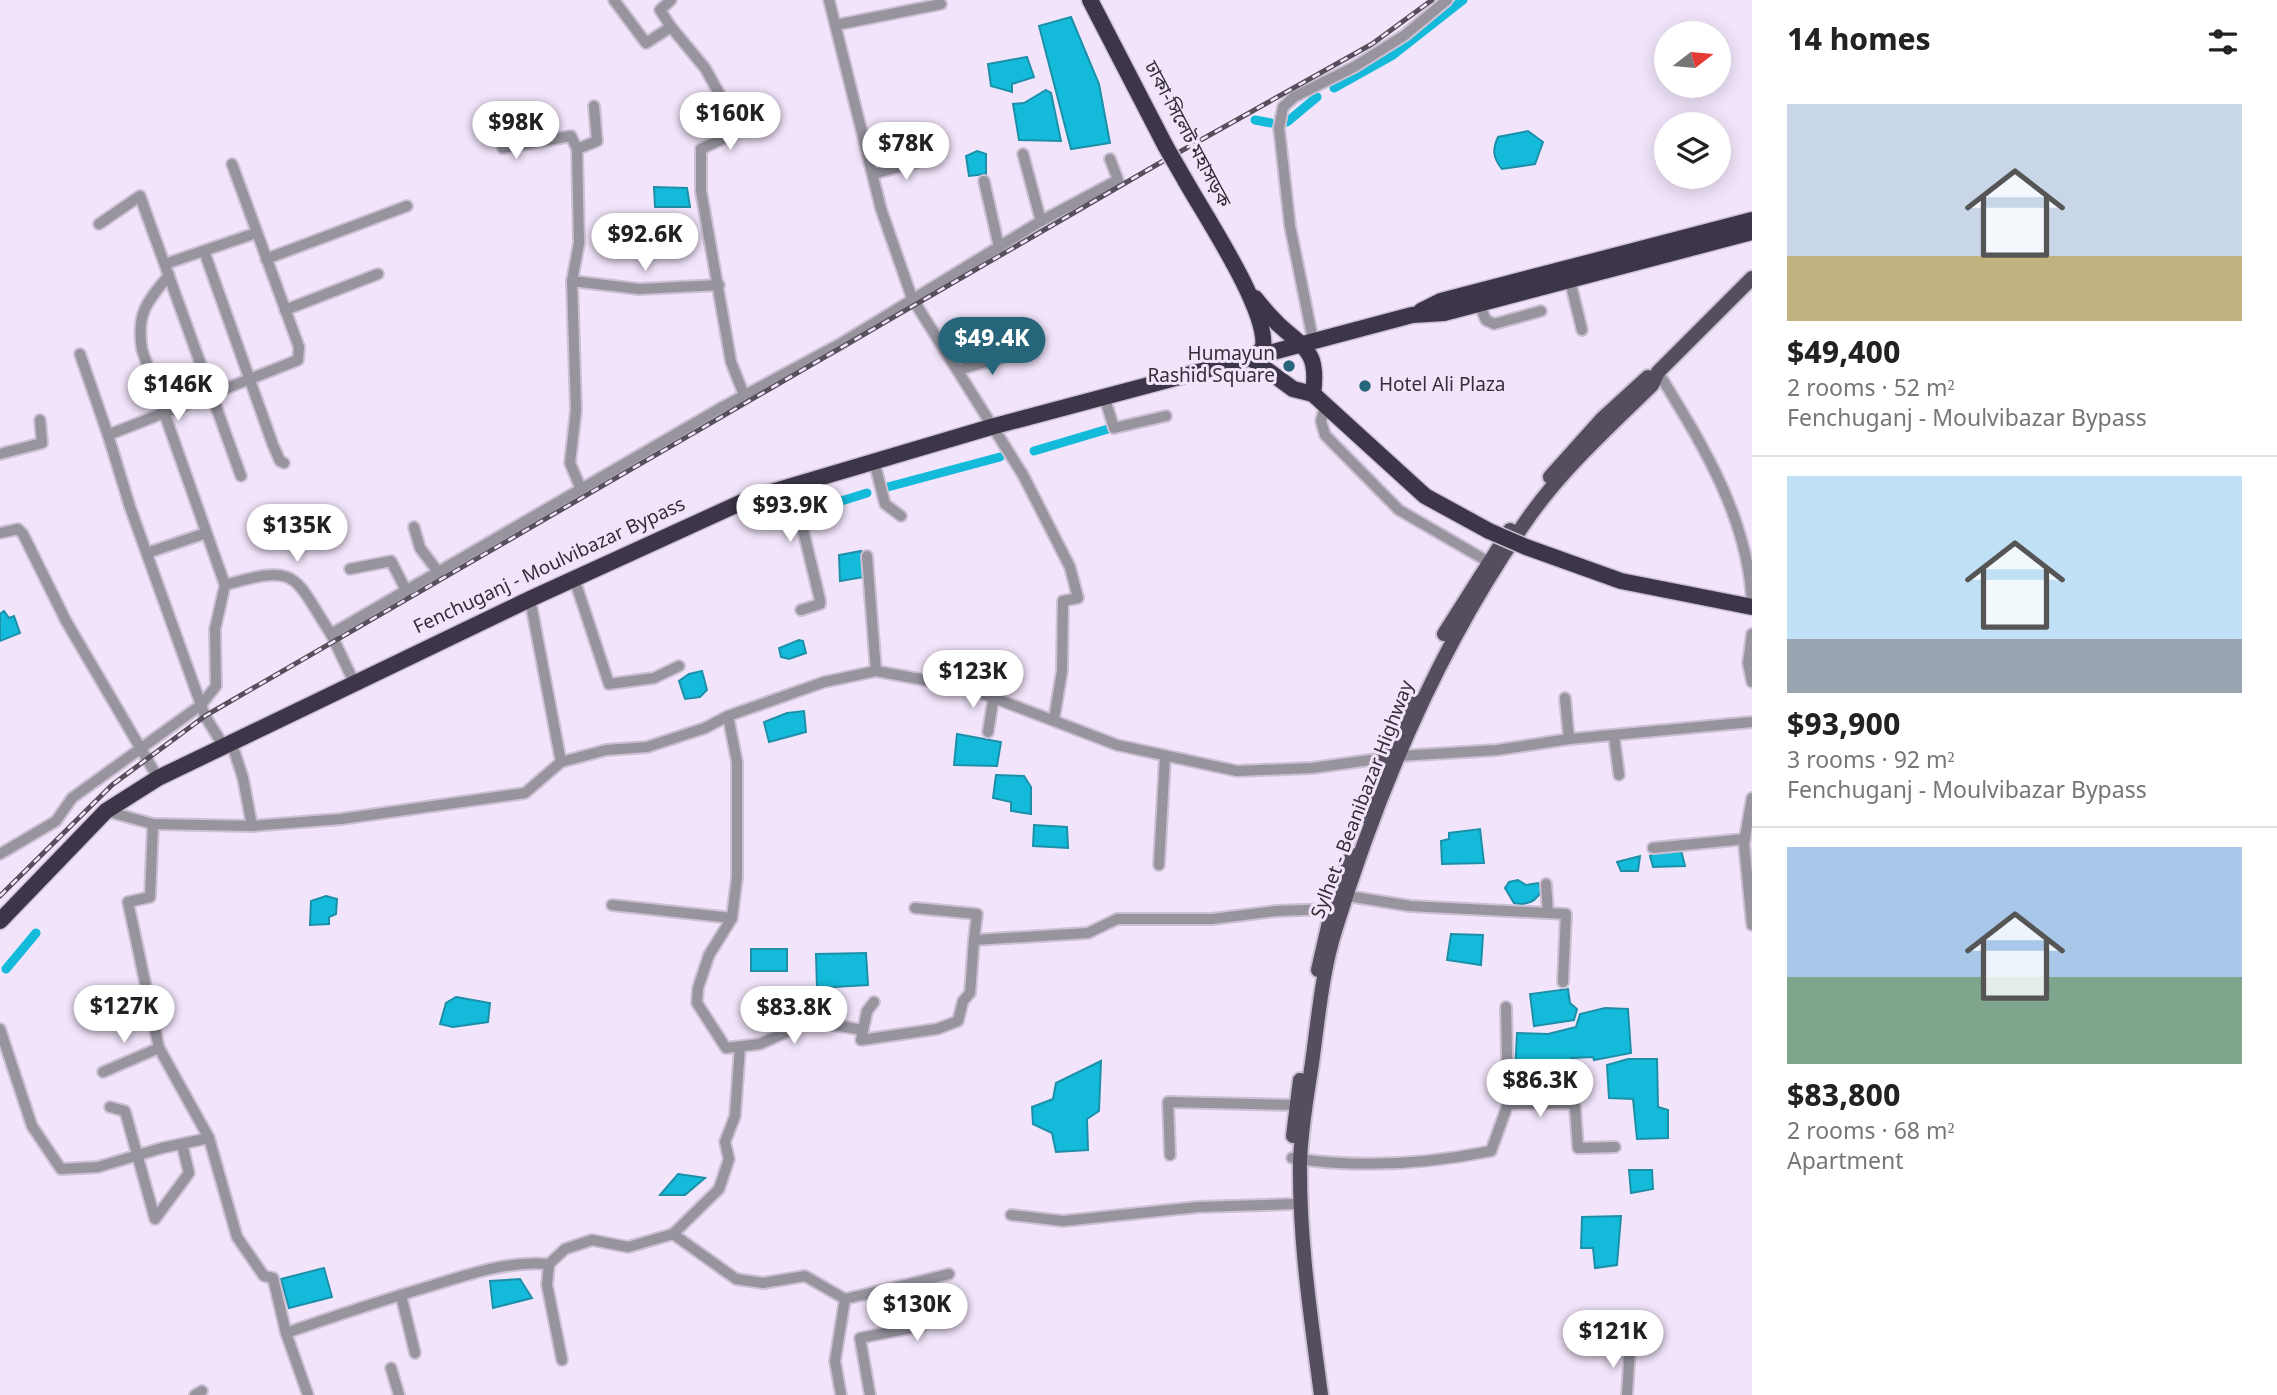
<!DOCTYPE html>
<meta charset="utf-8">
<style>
body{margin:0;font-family:Georgia,"Noto Sans Bengali",serif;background:#f2f2f2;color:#222;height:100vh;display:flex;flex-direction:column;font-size:26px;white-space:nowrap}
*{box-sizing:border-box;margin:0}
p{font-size:23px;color:#767676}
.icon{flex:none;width:38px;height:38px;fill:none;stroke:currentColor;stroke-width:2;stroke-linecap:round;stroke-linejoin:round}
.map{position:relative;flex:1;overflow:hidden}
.panel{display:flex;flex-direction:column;background:#fff;width:525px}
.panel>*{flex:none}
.needle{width:46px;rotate:74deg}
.fabs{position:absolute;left:1654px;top:21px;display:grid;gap:14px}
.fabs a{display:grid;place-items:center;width:77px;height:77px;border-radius:50%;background:#fff;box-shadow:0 4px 18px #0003;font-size:35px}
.price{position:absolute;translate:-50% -60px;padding:0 16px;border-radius:24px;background:#fff;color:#222;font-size:23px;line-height:46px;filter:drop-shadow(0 2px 4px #0008)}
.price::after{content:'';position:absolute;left:50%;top:42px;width:21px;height:16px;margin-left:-10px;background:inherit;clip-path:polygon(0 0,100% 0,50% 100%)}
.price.selected{background:#27657b;color:#fff}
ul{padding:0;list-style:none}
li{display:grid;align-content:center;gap:14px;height:371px;padding:0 35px}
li+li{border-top:2px solid #e0e0e0}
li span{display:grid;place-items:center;height:217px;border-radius:0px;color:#555}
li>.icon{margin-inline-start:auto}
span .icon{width:126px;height:126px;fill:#fffc;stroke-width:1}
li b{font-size:30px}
h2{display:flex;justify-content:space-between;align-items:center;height:84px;padding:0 35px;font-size:30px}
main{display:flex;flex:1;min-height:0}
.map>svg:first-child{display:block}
.water{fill:#14bada;stroke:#1d90a9;stroke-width:2}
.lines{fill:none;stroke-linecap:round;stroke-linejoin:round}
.canal{stroke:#14bada;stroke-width:9}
.minor-casing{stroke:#ccc0d4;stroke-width:14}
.major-casing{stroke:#ccc0d4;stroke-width:18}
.highway-casing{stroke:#ccc0d4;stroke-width:19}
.minor{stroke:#97949e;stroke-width:10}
.major{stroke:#544e5f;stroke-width:14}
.highway{stroke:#3c3648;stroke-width:16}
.rail-casing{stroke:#57505c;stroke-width:5}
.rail{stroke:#f2e5fb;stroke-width:2.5;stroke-dasharray:8;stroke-linecap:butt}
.highway-bridge-casing{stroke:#ccc0d4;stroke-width:19;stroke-linecap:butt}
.highway-bridge{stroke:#3c3648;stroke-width:16}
.poi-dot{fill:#27657b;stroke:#f2e5fb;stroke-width:2.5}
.labels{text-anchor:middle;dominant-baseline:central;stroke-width:6;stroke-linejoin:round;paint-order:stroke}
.street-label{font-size:19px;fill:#332e37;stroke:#f2e5fb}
.poi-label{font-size:19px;fill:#332e37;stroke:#f2e5fb;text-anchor:end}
</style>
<main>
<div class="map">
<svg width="1752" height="1395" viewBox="0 0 1752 1395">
<rect width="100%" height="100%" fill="#f2e5fb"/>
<g class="water">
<path d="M1071 17 1099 84 1110 143 1071 149 1039 26Z"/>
<path d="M1027 57 1034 77 1012 84V92L991 86 988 64Z"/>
<path d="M1046 90 1051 93 1061 141 1019 140 1013 104 1024 103Z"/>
<path d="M1528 131 1543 142 1535 164 1502 169C1493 158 1492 150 1498 137Z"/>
<path d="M977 151 986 154V174L969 176 966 156Z"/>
<path d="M654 187 687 188 690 207H655Z"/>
<path d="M861 551 864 577 840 581 839 555Z"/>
<path d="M4 611 9 618 14 616 20 633 0 641V614Z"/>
<path d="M799 640 803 641 806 653 789 659 781 657 779 648Z"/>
<path d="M702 671 707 690 700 697 685 699 679 681 689 674Z"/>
<path d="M804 711 806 732 769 742 764 722 787 713Z"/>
<path d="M957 734 1001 742 997 766 954 765Z"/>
<path d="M996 775 1024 776 1031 787V814L1011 811V802L993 798Z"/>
<path d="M1034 825 1067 827 1068 848 1033 846Z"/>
<path d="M1480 829 1484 863 1442 864 1441 841 1449 839V833Z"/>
<path d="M1681 850 1685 866 1653 867 1650 856 1658 851Z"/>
<path d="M1640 856 1638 871H1621L1617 862Z"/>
<path d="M1518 880 1526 885 1538 883 1542 890C1536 902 1527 906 1514 903L1505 888 1509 882Z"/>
<path d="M326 896 337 899 336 914 329 917V924L310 925 311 901Z"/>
<path d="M1451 934 1483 935 1481 965 1447 960Z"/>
<rect x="751" y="949" width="36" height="22"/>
<path d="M866 953 868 985 817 988 816 954Z"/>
<path d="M1568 989 1570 1003 1577 1009 1574 1020 1534 1026 1530 994Z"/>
<path d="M456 997 490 1003 488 1022 453 1027 440 1024 446 1003Z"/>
<path d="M1605 1008 1628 1009 1631 1053 1594 1060 1593 1057 1572 1058 1569 1064 1535 1065 1534 1093 1514 1094 1517 1033 1548 1034 1576 1027 1580 1014Z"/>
<path d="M1628 1059H1657L1658 1107 1668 1110V1138L1637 1139 1633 1099 1609 1098 1607 1065Z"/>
<path d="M1101 1061 1099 1111 1087 1119 1088 1150 1056 1152 1052 1133 1033 1124 1032 1107 1053 1099 1056 1083Z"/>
<path d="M1629 1170H1652L1653 1189 1631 1193Z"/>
<path d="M678 1174 705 1178 685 1195H660Z"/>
<path d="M1621 1216 1617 1265 1595 1268 1593 1248H1581L1582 1217Z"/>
<path d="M324 1268 332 1297 289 1308 281 1279Z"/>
<path d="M520 1279 532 1298 493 1308 490 1281Z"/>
</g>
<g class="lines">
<g class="canal">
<path d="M1334 88 1393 55 1463 0"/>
<path d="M1255 120 1271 123"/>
<path d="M1287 122 1317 97"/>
<path d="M1034 451 1108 429"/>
<path d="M884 488 1000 457"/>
<path d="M806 512 867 493"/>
<path d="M6 969 36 933"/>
</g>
<defs>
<g id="minor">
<path d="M614 0 646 43 671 27 705 68 740 131 701 149V191L731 362 744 395"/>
<path d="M671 0 660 10 671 27"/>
<path d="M829 0 881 209 912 298 1023 475 1070 567 1078 598 1063 601 1062 671 1054 719"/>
<path d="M836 25 941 4"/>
<path d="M497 132 503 148 571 136 577 149"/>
<path d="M1023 154 1041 221"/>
<path d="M873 174 932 158"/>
<path d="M984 181 999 247"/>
<path d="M99 224 140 196 241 476"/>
<path d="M204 251 273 445 280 461 284 463"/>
<path d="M266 259 407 206"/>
<path d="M165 264 256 233"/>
<path d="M572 281 639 289 719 285"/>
<path d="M1570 281 1582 330"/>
<path d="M1479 304 1486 320 1494 324 1541 311"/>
<path d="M285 310 378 274"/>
<path d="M1313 340 1290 226 1279 128 1283 107 1294 97 1354 67 1405 35 1447 0"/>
<path d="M80 354 108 435"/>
<path d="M958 370 1016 353"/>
<path d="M1658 372C1702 444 1748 517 1752 603"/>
<path d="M1104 396 1114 428 1166 416"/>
<path d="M1325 407 1321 421 1325 435 1399 510 1487 561"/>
<path d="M0 454 42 443 40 420"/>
<path d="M874 461 885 504 901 516"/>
<path d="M796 485 804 534 820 600V604L801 610"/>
<path d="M581 489 570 463 576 410 572 281 579 243 577 149 597 141 594 106"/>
<path d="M414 527 420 548 439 573"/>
<path d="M0 533 18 529 23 534 66 621 158 778"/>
<path d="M147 553 206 533"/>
<path d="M867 556 876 671"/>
<path d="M350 569 391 561 407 592"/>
<path d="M574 578 609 684 654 678 679 666"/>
<path d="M225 585C300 563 293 576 331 634"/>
<path d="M530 599 561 762"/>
<path d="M1752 634 1748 663 1752 682"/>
<path d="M354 682 331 634 719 409 840 344 1041 221 1118 180 1110 159"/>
<path d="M968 688 969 658"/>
<path d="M1565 698 1569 739"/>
<path d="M728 716 737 762V877L732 918 709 955 698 988 697 1003 726 1048 760 1044 811 1021 863 1030"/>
<path d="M988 732 994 695"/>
<path d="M1614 736 1619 775"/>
<path d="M231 741 243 778 252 826"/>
<path d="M223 745 205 716 130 507 108 435 298 360 299 347 232 164"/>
<path d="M1752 798 1744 843 1752 925"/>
<path d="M106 811 153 824 252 826 341 819 525 793 561 762 606 750 647 747 705 728 728 716 824 682 876 671 968 688 1117 745 1237 771 1312 768 1399 756 1497 750 1569 739 1752 722"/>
<path d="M153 824 150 897 128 902 159 1048 209 1138 237 1237 264 1276 273 1278 286 1333 308 1395"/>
<path d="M1653 848 1745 839"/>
<path d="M0 854 56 821 72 798 201 705 216 686 215 629 225 585 142 350C136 313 147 302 169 275"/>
<path d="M1159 865 1165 757"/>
<path d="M1546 884 1548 913"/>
<path d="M1348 896 1410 906 1566 914 1563 982"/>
<path d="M612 905 732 918"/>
<path d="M915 908 977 914 974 940 1088 933 1117 919H1212L1276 911 1332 909"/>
<path d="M874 1002 867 1011 861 1040 937 1029 958 1021 963 1001 970 993 974 940"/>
<path d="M0 1029 32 1126 61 1169 98 1167 162 1148 209 1138"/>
<path d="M103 1072 159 1048"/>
<path d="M1508 1104 1571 1103 1575 1107 1578 1148 1615 1147"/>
<path d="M110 1107 125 1111 155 1219 189 1173 182 1144"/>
<path d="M1170 1155 1168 1102 1296 1105"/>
<path d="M1292 1158C1357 1168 1427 1164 1491 1151L1508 1104 1506 1007"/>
<path d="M1011 1215 1063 1221 1198 1207 1293 1204"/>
<path d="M673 1234 736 1279 763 1283 805 1276 845 1299 913 1283"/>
<path d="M401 1295 415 1353"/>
<path d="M286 1333C332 1317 377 1302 424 1288 464 1276 507 1260 549 1264"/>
<path d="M562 1360 547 1285 549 1264 565 1249 592 1240 628 1247 673 1234 719 1189 729 1159 725 1142 735 1116 740 1047"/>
<path d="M391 1368 399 1395"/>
<path d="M195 1395 202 1391"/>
<path d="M841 1395 835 1361 845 1299"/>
<path d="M870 1395 860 1338 921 1326 913 1283 949 1274"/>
<path d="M1627 1395 1630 1347"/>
</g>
<g id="major">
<path d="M1550 477 1602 419 1648 377"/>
<path d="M1444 634 1510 530"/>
<path d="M1365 816 1384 760 1412 699"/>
<path d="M1318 970 1332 909 1352 855"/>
<path d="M1293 1136 1300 1080"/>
<path d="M1321 1395C1311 1318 1299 1241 1300 1162 1301 1129 1307 1096 1312 1063 1318 1020 1322 973 1335 931 1379 787 1438 648 1524 524 1559 472 1607 429 1652 385L1658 372 1752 278"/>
</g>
<g id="highway">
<path d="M1090 0 1166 147"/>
<path d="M1185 180C1205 216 1269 311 1263 348L1252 359 1293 389 1313 394 1425 496 1489 531"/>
<path d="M1255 298C1262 307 1270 316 1278 324 1305 349 1319 351 1313 394"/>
<path d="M1421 311 1441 301 1752 220"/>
<path d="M1526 547 1621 581 1752 607"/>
<path d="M0 921 106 811 158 778 530 599 751 498 991 427 1412 315 1444 313 1752 232"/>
</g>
</defs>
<use href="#minor" class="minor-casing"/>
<use href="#major" class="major-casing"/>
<use href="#highway" class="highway-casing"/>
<use href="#minor" class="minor"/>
<use href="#major" class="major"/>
<use href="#highway" class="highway"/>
<defs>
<path id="rail" d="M0 896 112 785 205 716 1158 164 1372 44 1432 0"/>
</defs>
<use href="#rail" class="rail-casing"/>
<use href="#rail" class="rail"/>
<defs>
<g id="highway-bridge">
<path d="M1166 147 1185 180"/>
<path d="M1489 531 1526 547"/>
</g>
</defs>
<use href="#highway-bridge" class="highway-bridge-casing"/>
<use href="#highway-bridge" class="highway-bridge"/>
</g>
<g class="poi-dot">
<circle cx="1289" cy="366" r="7"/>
<circle cx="1365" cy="386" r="7"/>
</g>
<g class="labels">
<g class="street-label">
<text transform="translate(1186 135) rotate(62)">ঢাকা-সিলেট মহাসড়ক</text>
<text transform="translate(550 567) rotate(-25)">Fenchuganj - Moulvibazar Bypass</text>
<text transform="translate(1364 800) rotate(-69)">Sylhet - Beanibazar Highway</text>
</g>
<g class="poi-label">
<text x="1275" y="355">Humayun<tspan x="1275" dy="22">Rashid Square</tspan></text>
<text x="1379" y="386" text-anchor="start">Hotel Ali Plaza</text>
</g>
</g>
</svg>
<div class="fabs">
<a><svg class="needle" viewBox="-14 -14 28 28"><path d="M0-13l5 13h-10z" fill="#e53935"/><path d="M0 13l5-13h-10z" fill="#767676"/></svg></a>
<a><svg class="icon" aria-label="layers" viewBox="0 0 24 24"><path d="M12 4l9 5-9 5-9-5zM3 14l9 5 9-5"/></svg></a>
</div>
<b class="price" style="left:730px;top:152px">$160K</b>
<b class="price" style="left:516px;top:161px">$98K</b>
<b class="price" style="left:906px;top:182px">$78K</b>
<b class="price" style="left:645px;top:273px">$92.6K</b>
<b class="price selected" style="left:992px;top:377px">$49.4K</b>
<b class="price" style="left:178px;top:423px">$146K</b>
<b class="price" style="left:790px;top:544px">$93.9K</b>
<b class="price" style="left:297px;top:564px">$135K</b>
<b class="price" style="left:973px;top:710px">$123K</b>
<b class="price" style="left:124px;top:1045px">$127K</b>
<b class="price" style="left:794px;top:1046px">$83.8K</b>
<b class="price" style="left:1540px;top:1119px">$86.3K</b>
<b class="price" style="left:917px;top:1343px">$130K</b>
<b class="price" style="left:1613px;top:1370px">$121K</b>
</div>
<section class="panel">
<h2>14 homes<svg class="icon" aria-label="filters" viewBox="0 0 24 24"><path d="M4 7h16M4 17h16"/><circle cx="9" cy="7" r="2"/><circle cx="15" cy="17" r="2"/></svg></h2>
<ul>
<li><span style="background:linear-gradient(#c9d6e8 70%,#c2b280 0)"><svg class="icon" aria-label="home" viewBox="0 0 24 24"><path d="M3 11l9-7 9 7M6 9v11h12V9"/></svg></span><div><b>$49,400</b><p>2 rooms · 52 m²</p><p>Fenchuganj - Moulvibazar Bypass</p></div></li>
<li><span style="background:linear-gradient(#bfe0f5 75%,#9aa5b1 0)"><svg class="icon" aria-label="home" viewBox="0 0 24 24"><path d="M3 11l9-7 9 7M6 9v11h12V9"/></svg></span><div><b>$93,900</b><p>3 rooms · 92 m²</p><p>Fenchuganj - Moulvibazar Bypass</p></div></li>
<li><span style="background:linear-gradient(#a9c7e8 60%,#7fa58c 0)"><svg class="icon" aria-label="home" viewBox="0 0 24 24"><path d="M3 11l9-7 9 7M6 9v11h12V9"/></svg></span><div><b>$83,800</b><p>2 rooms · 68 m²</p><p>Apartment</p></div></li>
</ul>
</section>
</main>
